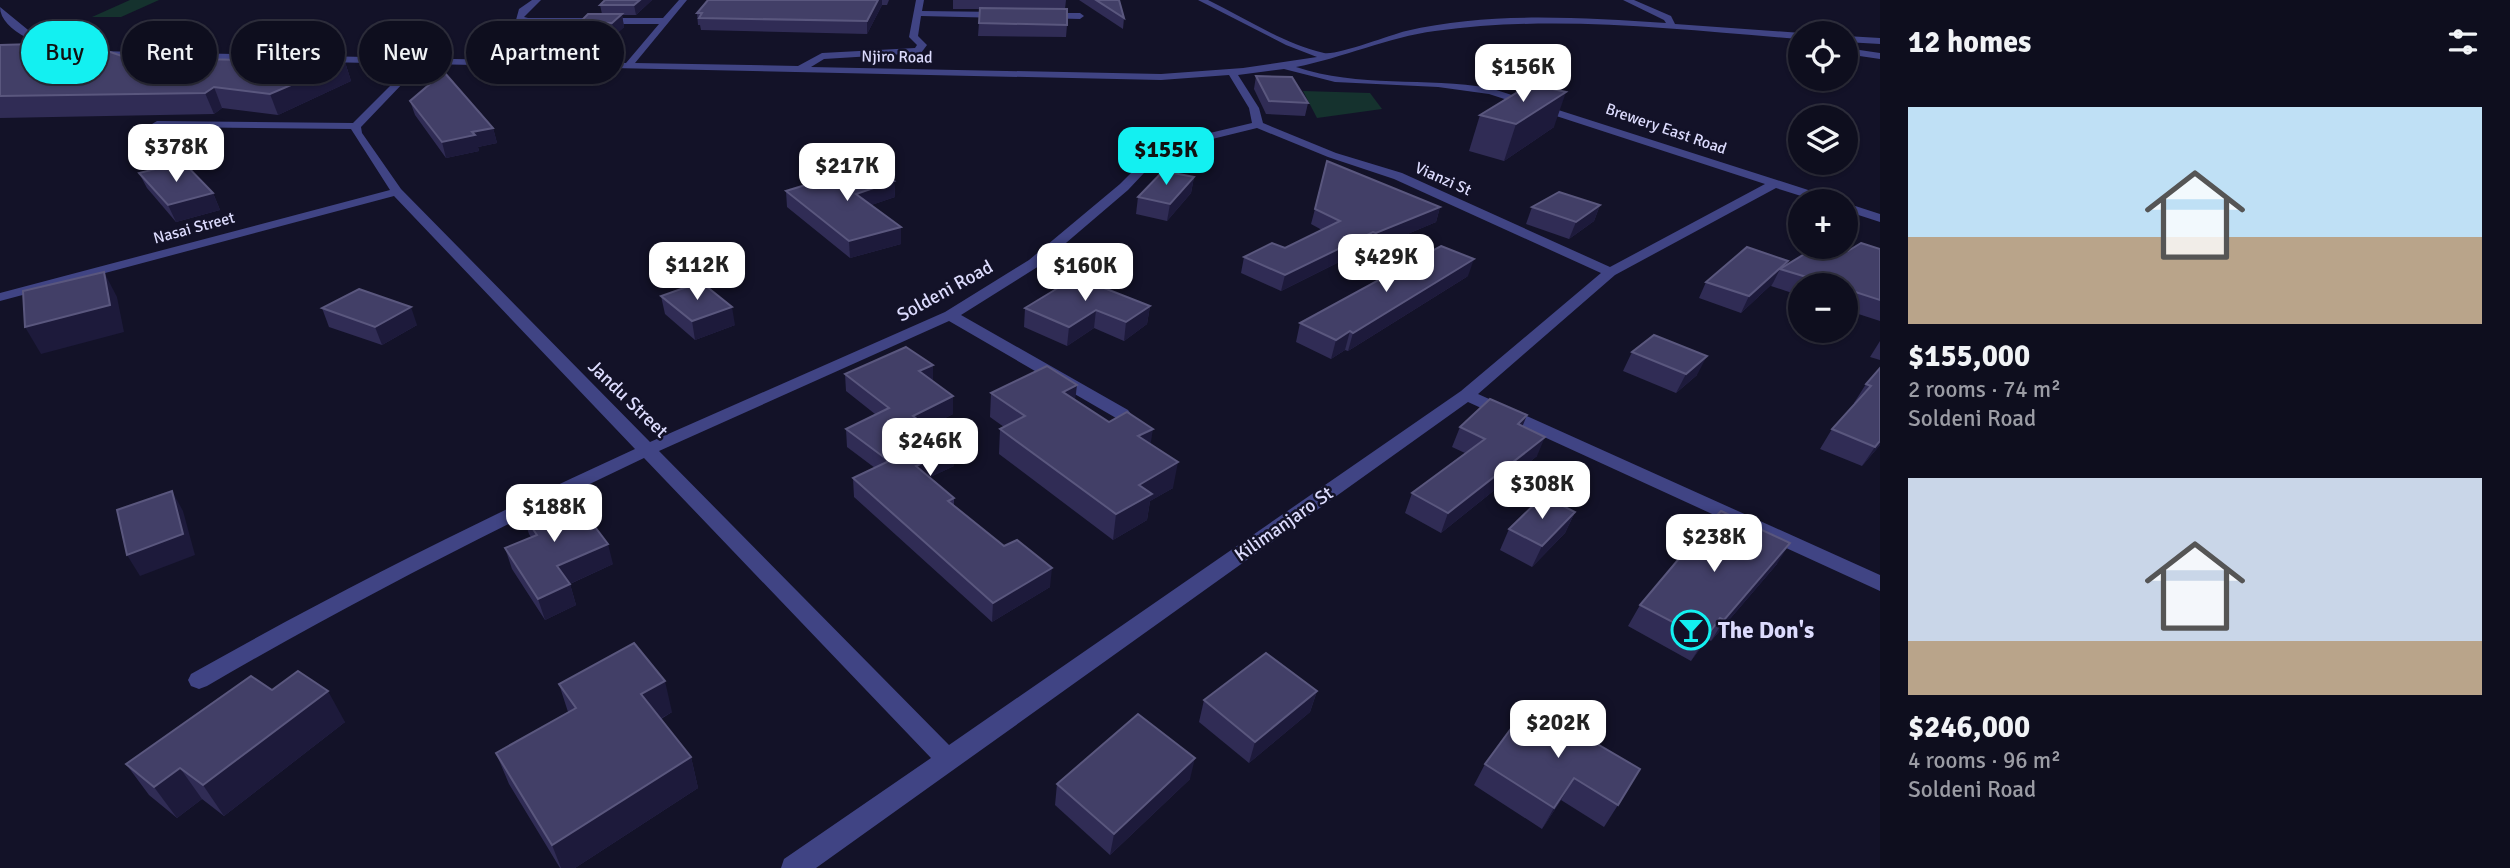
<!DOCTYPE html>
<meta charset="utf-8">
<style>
body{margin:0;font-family:Signika,sans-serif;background:#1c1c2b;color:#f1f3f6;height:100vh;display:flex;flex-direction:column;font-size:26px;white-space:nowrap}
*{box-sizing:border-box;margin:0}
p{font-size:23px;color:#9b9ca4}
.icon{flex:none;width:38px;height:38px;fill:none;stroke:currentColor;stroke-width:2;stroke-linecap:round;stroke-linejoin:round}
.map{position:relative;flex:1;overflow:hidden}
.side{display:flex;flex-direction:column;background:#0e0e1e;width:630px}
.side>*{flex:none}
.banner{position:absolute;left:21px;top:21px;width:665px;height:63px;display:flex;gap:14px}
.tools{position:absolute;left:1788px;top:21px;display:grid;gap:14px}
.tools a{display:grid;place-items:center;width:70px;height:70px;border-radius:50%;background:#0e0e1e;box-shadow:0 2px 5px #0004,0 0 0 2px #2e2e3c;font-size:35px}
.price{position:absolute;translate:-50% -60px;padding:0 16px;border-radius:14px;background:#fff;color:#222;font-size:23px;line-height:46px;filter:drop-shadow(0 2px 4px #0008)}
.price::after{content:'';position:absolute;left:50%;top:42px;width:21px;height:16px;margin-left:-10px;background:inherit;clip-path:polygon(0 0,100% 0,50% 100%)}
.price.on{background:#13f0f1;color:#111}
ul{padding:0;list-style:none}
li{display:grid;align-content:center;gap:14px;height:371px;padding:0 28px}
li span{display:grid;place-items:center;height:217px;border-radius:0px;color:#555}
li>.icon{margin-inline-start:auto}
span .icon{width:126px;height:126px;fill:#fffc;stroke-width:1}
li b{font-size:30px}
h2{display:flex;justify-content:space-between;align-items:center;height:84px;padding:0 28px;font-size:30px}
.chip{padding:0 24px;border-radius:32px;background:#0e0e1e;box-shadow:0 2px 5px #0004,0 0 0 2px #2e2e3c;font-size:24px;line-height:63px}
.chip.on{background:#13f0f1;color:#111}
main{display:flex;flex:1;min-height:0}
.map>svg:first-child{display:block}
.green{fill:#15322e}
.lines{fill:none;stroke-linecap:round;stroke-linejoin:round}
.minor{fill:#404484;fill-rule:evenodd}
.wall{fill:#302c55}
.shaded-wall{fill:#1d1a3b}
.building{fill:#423f67;stroke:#5a577e;stroke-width:2}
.labels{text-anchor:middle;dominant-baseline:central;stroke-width:5;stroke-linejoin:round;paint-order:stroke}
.far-street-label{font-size:16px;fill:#dcdbfd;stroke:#131228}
.street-label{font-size:19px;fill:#dcdbfd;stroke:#131228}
.near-poi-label{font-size:23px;font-weight:bold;fill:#dcdbfd;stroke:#131228;text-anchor:start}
</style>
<main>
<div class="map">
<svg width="1880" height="868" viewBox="0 0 1880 868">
<rect width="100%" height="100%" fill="#131228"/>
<g class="green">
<path d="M130 0H159L121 17H92Z"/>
<path d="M1303 91 1370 93 1382 109 1317 118Z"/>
</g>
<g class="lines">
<g class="minor">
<path d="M532 0H541L524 17 528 18H663L679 0H687L635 63 798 66 822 53 915 48 917 45 909 37 916 0H924L922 11 1002 12 1006 15 1002 18 921 16 918 36 927 45 921 53 824 59 811 67 1161 74 1243 68 1317 57 1286 45 1198 0H1208C1245 18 1284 44 1324 53 1336 56 1390 35 1406 31 1490 11 1581 18 1666 23L1664 20 1623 0H1634L1671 16 1675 24 1801 33V39C1680 30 1557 14 1435 31 1388 37 1343 58 1296 67 1358 88 1426 77 1490 88L1833 198 1835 201H1817L1776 188 1615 275 1478 394 1880 575V591L1468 402 816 868H781L784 859 931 758 644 458C495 529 349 603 207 686L199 689 191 686 188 680 191 674C336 592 484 518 635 449L394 196 0 301V293L390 190 351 129 157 127 152 124 157 121 353 123 399 77 416 64 96 57 91 54 96 51 626 63 659 24H527L516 20 519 9ZM427 64 1161 80 1229 75 1249 108 1252 123 1193 137 1152 152 1120 184 1029 260 945 312 650 442 401 189 362 133 361 127 405 81ZM1284 69 1335 82 1438 87 1489 94 1765 184 1610 267 1402 173 1336 153 1263 123 1259 108 1238 75ZM1257 128 1328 157 1394 179 1601 273 1461 391 949 745 659 451 949 321 1116 418H1128L1131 414 1128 410 961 315 1039 266 1128 190 1160 156 1200 142Z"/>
<path d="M0 7 33 34 73 50 68 53C47 48 0 32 0 7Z"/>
<path d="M1044 13H1080L1084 16 1080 19 1041 18Z"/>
<path d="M1846 36 1880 38V44L1846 42Z"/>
<path d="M1846 48 1880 53V59L1846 54Z"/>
<path d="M1846 203 1880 214V222L1846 211Z"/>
</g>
</g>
<g class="wall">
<path d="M605 0H652L636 15H622L624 27 614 36 582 35 580 22 602 14 600 5Z"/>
<path d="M708 0H889L887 5H882L867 34 701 30 700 25H698L697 13Z"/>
<path d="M953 0H1066L1065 9 1067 25 1066 37 978 36 980 9H953Z"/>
<path d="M1079 0H1119L1124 18 1123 29Z"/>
<path d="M0 45 145 64 345 62 351 81 278 115 222 108 214 114 0 118Z"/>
<path d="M1256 76 1308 103 1305 116 1266 114 1254 89Z"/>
<path d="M410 101 493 128 497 143 478 147 479 151 446 158 415 115Z"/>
<path d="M1480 115 1554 127 1504 161 1469 151Z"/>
<path d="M139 173 213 193 220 210 176 222 147 188Z"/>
<path d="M1194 177 1191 193 1167 221 1136 214 1138 197Z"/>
<path d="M894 181 895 197 871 205 901 227V244L850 258 787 207 786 191Z"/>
<path d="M1600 205 1594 221 1569 239 1526 224 1532 207Z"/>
<path d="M1440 207 1436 222 1372 249 1369 247 1281 291 1241 273 1244 257 1285 248 1322 230 1311 224 1315 209Z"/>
<path d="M1880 249V321L1846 310V285H1801V296L1771 286 1773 283 1741 313 1699 298 1706 282 1788 261 1785 266 1848 251Z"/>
<path d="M1468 276 1348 351 1345 350 1331 359 1296 342 1300 323Z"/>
<path d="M661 296 735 325 695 340 665 314Z"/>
<path d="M1150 306 1147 324 1124 341 1094 328 1067 346 1024 327 1025 308Z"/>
<path d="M322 308 417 325 382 345 329 327Z"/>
<path d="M1880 341V360L1870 357Z"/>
<path d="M1632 352 1697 375 1676 393 1623 371Z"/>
<path d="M933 365V381L953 396V414L927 427 954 448V466L930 477 954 498V505L1050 587 992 622 854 497 853 478 875 468 847 447 846 429 875 414 846 391 845 374Z"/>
<path d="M1880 368V445L1862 466 1820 449 1832 429 1855 404 1854 403 1866 384Z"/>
<path d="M991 393 1075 400 1109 422 1151 444 1173 488 1150 501 1147 520 1113 540 999 454 1000 429 1004 427 990 417Z"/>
<path d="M1522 426 1537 456 1441 533 1405 513 1412 493 1465 453 1452 447 1460 427Z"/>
<path d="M1575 512 1565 533 1532 567 1500 550 1509 529Z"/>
<path d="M522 513 613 564 570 584 576 605 545 620 512 569 505 548 531 537 529 534Z"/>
<path d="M1686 547 1777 564 1711 641 1707 639 1691 661 1628 626 1640 605 1680 557Z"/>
<path d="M559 684 672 712 661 719 691 757 698 788 575 868H560L509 784 496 753 568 712Z"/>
<path d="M272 690 345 722 224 816 202 799 177 818 149 795 126 764Z"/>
<path d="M1317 691 1310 712 1249 763 1199 722 1204 700Z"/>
<path d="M1529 704 1618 805 1604 827 1561 800 1542 829 1474 785 1485 764Z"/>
<path d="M1190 779 1110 855 1055 805 1057 784Z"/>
</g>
<g class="shaded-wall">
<path d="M640 0H652L636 15 634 5Z"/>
<path d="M878 0H882V5L867 34V21Z"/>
<path d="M622 14 624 27 614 36 612 23Z"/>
<path d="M345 62 351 81 278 115 270 94Z"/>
<path d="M214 87 222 108 214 114 205 93Z"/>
<path d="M1566 92 1554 127 1504 161 1516 124Z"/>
<path d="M493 128 497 143 478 147 479 151 446 158 442 142 472 132Z"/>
<path d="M1194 177 1191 193 1167 221 1170 204Z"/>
<path d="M894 181 895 197 857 210 856 194Z"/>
<path d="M213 193 220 210 176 222 168 205Z"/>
<path d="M1600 205 1594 221 1569 239 1576 222Z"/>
<path d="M1440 207 1436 222 1372 249 1376 233Z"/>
<path d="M901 227V244L850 258 849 241Z"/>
<path d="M1373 232 1369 247 1281 291 1285 275Z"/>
<path d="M1474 259 1468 276 1348 351 1353 333Z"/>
<path d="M1788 261 1783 270 1780 269 1773 283 1741 313 1749 296Z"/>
<path d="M104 272 117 297 124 332 41 354 25 327Z"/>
<path d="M1150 306 1147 324 1124 341 1126 322Z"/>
<path d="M411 307 417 325 382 345 375 327Z"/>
<path d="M732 307 735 325 695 340 692 321Z"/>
<path d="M1096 310 1094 328 1067 346 1069 327Z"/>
<path d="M1350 331 1345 350 1331 359 1336 340Z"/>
<path d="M1707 356 1697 375 1676 393 1686 374Z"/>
<path d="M933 365V383L919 371Z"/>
<path d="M1077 385 1074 410 1063 392Z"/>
<path d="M953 396V414L913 434V416Z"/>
<path d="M1527 415 1519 435 1518 424Z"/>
<path d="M1153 429 1149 454 1138 436Z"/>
<path d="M1545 437 1537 456 1441 533 1448 513Z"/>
<path d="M1880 441V445L1862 466 1875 447Z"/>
<path d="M954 448V466L916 484V466Z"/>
<path d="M1178 462 1173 488 1150 501 1147 520 1113 540 1116 514 1139 485Z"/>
<path d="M172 491 183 511 195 555 140 576 127 555Z"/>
<path d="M1575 512 1565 533 1532 567 1542 546Z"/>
<path d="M1790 543 1777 564 1711 641 1724 620Z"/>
<path d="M608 544 613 564 563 587 557 566Z"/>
<path d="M1052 568 1050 587 992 622 993 603Z"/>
<path d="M570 584 576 605 545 620 538 599Z"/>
<path d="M1720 618 1707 639 1691 661 1705 639Z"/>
<path d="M665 681 672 712 649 725 641 694Z"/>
<path d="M328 691 345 722 224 816 203 785Z"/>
<path d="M1317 691 1310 712 1249 763 1255 742Z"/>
<path d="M691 757 698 788 575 868H561L552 845Z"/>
<path d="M1195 758 1190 779 1110 855 1114 834Z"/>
<path d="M180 768 202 799 177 818 154 787Z"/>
<path d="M1574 778 1561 800 1542 829 1554 808Z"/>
</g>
<g class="building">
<path d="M605 0H640L634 5H600Z"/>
<path d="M708 0H878L867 21 699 18 702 13H697Z"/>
<path d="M1096 0H1119L1124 18Z"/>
<path d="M980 8 1067 9V25L979 23Z"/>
<path d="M588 14H622L612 23 580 22Z"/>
<path d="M34 44 90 45 145 64 199 59 345 62 270 94 214 87 205 93 0 96V45Z"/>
<path d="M444 72 493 128 472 132 475 135 442 142 410 101Z"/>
<path d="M1256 76 1292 77 1308 103 1269 101Z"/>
<path d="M1531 84 1566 92 1516 124 1480 115Z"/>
<path d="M1327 161 1440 207 1376 233 1373 232 1285 275 1244 257 1272 243 1285 248 1340 221 1315 209Z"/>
<path d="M179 163 182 166 186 165 213 193 168 205 139 173Z"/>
<path d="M867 166 894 181 856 194 901 227 849 241 786 191Z"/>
<path d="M1163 171 1194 177 1170 204 1138 197Z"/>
<path d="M1559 192 1600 205 1576 222 1532 207Z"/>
<path d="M1861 243 1880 249V300L1846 289V285H1833L1780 269 1816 247H1835L1848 251Z"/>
<path d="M1441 246 1474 259 1353 333 1350 331 1336 340 1300 323Z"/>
<path d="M1747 247 1788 261 1749 296 1706 282Z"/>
<path d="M104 272 110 305 25 327 23 291Z"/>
<path d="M1076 277 1150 306 1126 322 1096 310 1069 327 1025 308Z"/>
<path d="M701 282 732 307 692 321 661 296Z"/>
<path d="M359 289 411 307 375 327 322 308Z"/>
<path d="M1654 335 1707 356 1686 374 1632 352Z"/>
<path d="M906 347 933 365 919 371 953 396 913 416 954 448 916 466 954 498 948 501 1004 546 1017 540 1052 568 993 603 853 478 889 461 846 429 889 408 845 374Z"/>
<path d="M1047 366 1077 385 1063 392 1109 422 1127 412 1153 429 1138 436 1178 462 1139 485 1152 494 1116 514 1000 429 1025 416 991 393Z"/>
<path d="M1880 368V441L1875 447 1832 429 1871 386 1866 384Z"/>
<path d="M1490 399 1527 415 1518 424 1545 437 1448 513 1412 493 1485 439 1460 427Z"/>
<path d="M172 491 183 534 127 555 117 510Z"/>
<path d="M570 494 608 544 557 566 570 584 538 599 505 548 537 535 522 513Z"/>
<path d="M1543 496 1575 512 1542 546 1509 529Z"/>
<path d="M1721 511 1790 543 1724 620 1720 618 1705 639 1640 605 1688 548 1686 547Z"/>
<path d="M634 643 665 681 641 694 691 757 552 845 496 753 576 708 559 684Z"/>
<path d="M1266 653 1317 691 1255 742 1204 700Z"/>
<path d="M298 671 328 691 203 785 180 768 154 787 126 764 251 676 272 690Z"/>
<path d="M1529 704 1640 769 1618 805 1574 778 1554 808 1485 764Z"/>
<path d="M1138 714 1195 758 1114 834 1057 784Z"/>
</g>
<defs>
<symbol id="bar-ring" viewBox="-11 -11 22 22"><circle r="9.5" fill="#131228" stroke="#13f0f1" stroke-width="1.5"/><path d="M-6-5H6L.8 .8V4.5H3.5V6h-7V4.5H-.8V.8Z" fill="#13f0f1"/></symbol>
</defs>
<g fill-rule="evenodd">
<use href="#bar-ring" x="1669" y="608" width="44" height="44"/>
</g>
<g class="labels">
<g class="far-street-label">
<text transform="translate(897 57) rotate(1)">Njiro Road</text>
<text transform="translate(1666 129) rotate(19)">Brewery East Road</text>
<text transform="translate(1443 179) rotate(24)">Vianzi St</text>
<text transform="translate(194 228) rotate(-15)">Nasai Street</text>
</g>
<g class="street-label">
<text transform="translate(945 291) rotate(-29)">Soldeni Road</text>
<text transform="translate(628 399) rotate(44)">Jandu Street</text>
<text transform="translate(1284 524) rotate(-35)">Kilimanjaro St</text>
</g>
<g class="near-poi-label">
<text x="1718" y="630">The Don's</text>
</g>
</g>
</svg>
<div class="tools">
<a><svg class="icon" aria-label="locate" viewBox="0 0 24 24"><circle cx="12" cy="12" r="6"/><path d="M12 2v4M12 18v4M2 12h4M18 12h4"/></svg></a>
<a><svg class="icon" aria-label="layers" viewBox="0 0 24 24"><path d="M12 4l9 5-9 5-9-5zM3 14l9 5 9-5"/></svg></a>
<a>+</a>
<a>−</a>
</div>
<b class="price" style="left:1523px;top:104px">$156K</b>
<b class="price" style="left:176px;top:184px">$378K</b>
<b class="price on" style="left:1166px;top:187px">$155K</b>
<b class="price" style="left:847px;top:203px">$217K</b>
<b class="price" style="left:1386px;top:294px">$429K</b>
<b class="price" style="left:697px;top:302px">$112K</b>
<b class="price" style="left:1085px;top:303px">$160K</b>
<b class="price" style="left:930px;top:478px">$246K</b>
<b class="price" style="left:1542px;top:521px">$308K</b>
<b class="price" style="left:554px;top:544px">$188K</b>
<b class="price" style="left:1714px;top:574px">$238K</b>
<b class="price" style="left:1558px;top:760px">$202K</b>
<div class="banner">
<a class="chip on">Buy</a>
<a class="chip">Rent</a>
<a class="chip">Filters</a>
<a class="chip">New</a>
<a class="chip">Apartment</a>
</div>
</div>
<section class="side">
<h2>12 homes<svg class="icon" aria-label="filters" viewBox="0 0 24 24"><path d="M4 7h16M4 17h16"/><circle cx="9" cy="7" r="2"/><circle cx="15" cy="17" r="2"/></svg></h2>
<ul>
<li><span style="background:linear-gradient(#bfe0f5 60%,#b9a48a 0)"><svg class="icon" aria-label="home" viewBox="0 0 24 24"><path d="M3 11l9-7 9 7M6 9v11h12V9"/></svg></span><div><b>$155,000</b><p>2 rooms · 74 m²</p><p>Soldeni Road</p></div></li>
<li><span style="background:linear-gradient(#c9d6e8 75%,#b9a48a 0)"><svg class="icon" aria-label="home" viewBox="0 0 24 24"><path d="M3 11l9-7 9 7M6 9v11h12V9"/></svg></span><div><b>$246,000</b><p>4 rooms · 96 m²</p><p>Soldeni Road</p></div></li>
</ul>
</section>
</main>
